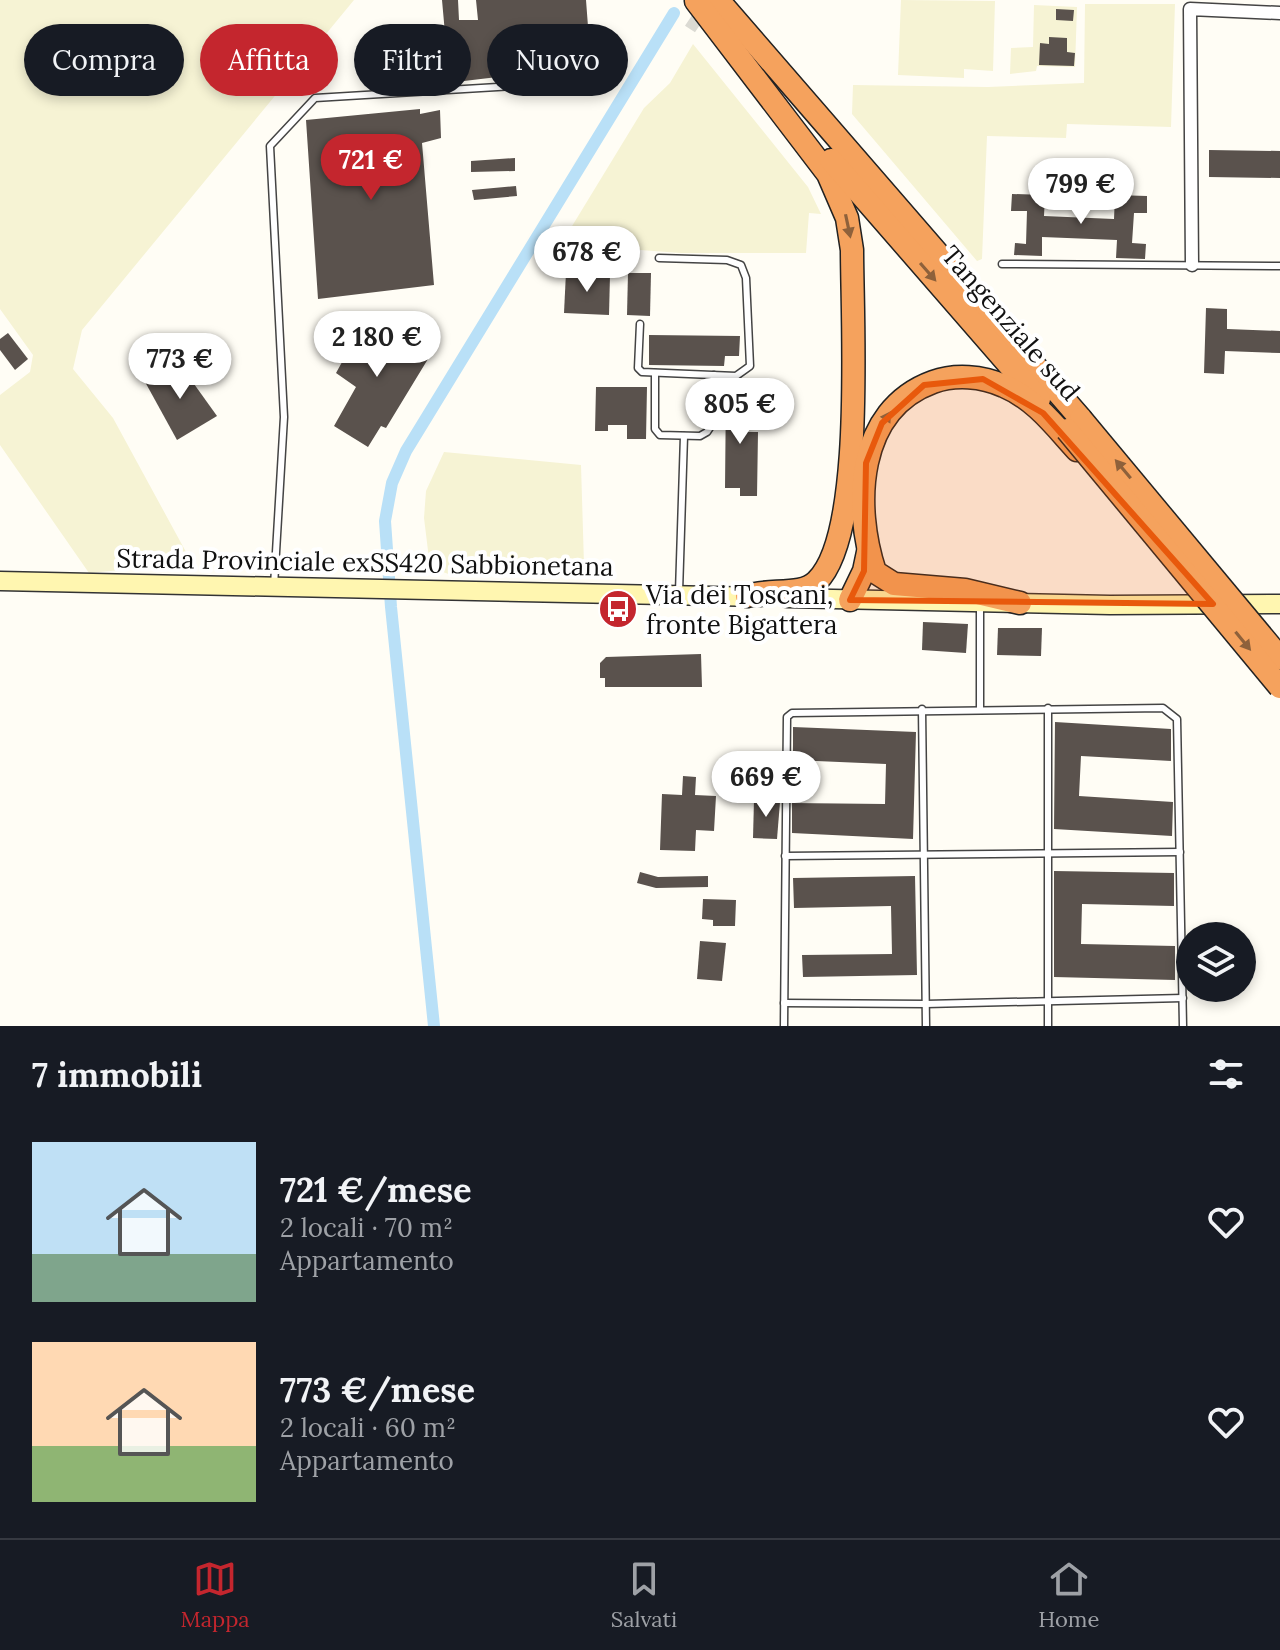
<!DOCTYPE html>
<html lang="it">
<meta charset="utf-8">
<style>
body{margin:0;font-family:Lora,serif;background:#242831;color:#f1f3f6;height:100vh;display:flex;flex-direction:column;font-size:30px;white-space:nowrap}
*{box-sizing:border-box;margin:0}
p{font-size:26px;color:#9ea1a6}
.icon{flex:none;width:44px;height:44px;fill:none;stroke:currentColor;stroke-width:2;stroke-linecap:round;stroke-linejoin:round}
.map{position:relative;height:1026px;overflow:hidden}
.panel{display:flex;flex-direction:column;background:#171b24;flex:1}
.panel>*{flex:none}
.guide{position:absolute;left:24px;top:24px;width:800px;height:72px;display:flex;gap:16px}
.fabs{position:absolute;left:1176px;top:922px;display:grid;gap:16px}
.fabs a{display:grid;place-items:center;width:80px;height:80px;border-radius:50%;background:#171b24;box-shadow:0 4px 12px #0003;font-size:40px}
.price{position:absolute;translate:-50% -68px;padding:0 18px;border-radius:28px;background:#fff;color:#222;font-size:26px;line-height:52px;filter:drop-shadow(0 2px 4px #0008)}
.price::after{content:'';position:absolute;left:50%;top:48px;width:24px;height:18px;margin-left:-12px;background:inherit;clip-path:polygon(0 0,100% 0,50% 100%)}
.price.current{background:#c4262e;color:#fff}
ul{padding:0;list-style:none}
li{display:flex;align-items:center;gap:24px;height:200px;padding:0 32px}
li span{display:grid;place-items:center;flex:none;width:224px;height:160px;border-radius:0px;color:#555}
li>.icon{margin-inline-start:auto}
span .icon{width:96px;height:96px;fill:#fffc;stroke-width:1}
li b{font-size:34px}
h2{display:flex;justify-content:space-between;align-items:center;height:96px;padding:0 32px;font-size:34px}
.chip{padding:0 28px;border-radius:36px;background:#171b24;box-shadow:0 4px 12px #0003;font-size:28px;line-height:72px}
.chip.current{background:#c4262e;color:#fff}
.dock{display:flex;justify-content:space-around;align-items:center;height:112px;border-top:2px solid #363941;background:#171b24;font-size:22px;color:#9ea1a6}
.dock a{display:grid;justify-items:center;gap:4px}
.dock .current{color:#c4262e}
.map>svg:first-child{display:block}
.farmland{fill:#f6f3d4}
.lines{fill:none;stroke-linecap:round;stroke-linejoin:round}
.canal{stroke:#b9e0f7;stroke-width:12}
.building{fill:#5a524d}
.street-tunnel{stroke:#dbdad3;stroke-width:12;stroke-dasharray:12 6;stroke-linecap:butt}
.lane-casing{stroke:#444;stroke-width:9}
.street-casing{stroke:#444;stroke-width:15}
.secondary-casing{stroke:#333;stroke-width:21}
.highway-casing{stroke:#222;stroke-width:25}
.lane{stroke:#fff;stroke-width:6}
.street{stroke:#fff;stroke-width:12}
.secondary{stroke:#fff6b0;stroke-width:18}
.highway{stroke:#f5a25d;stroke-width:22}
.highway-bridge-casing{stroke:#222;stroke-width:25;stroke-linecap:butt}
.highway-bridge{stroke:#f5a25d;stroke-width:22}
.oneway{fill:#8e613b}
.marked{fill:#e8590c;fill-opacity:0.2;stroke:#e8590c;stroke-width:6;stroke-linejoin:round}
.labels{text-anchor:middle;dominant-baseline:central;stroke-width:8;stroke-linejoin:round;paint-order:stroke}
.street-label{font-size:26px;fill:#111;stroke:#fff}
.poi-label{font-size:26px;fill:#111;stroke:#fff;text-anchor:start}
</style>
<div class="map">
<svg width="1280" height="1026" viewBox="0 0 1280 1026">
<rect width="100%" height="100%" fill="#fffdf5"/>
<g class="farmland">
<path d="M0 0H354L82 330 73 369 113 418 186 552 176 565 89 573 0 445V395L30 372 33 355 0 309Z"/>
<path d="M901 0 995 1 993 71 964 69V78L898 75Z"/>
<path d="M1085 4H1175L1171 127 1067 124 1066 138 987 136 982 259 977 261 852 114 853 85 988 87 1084 83Z"/>
<path d="M1034 5 1077 7 1075 67 1037 66 1036 71 1010 74 1011 48 1033 47Z"/>
<path d="M693 44 808 187 821 214 809 213 806 253H681L572 245 566 236 644 108 670 83Z"/>
<path d="M444 452 581 465 584 564 470 566 451 575 430 567 424 518 426 491Z"/>
</g>
<g class="lines">
<path class="canal" d="M434 1026 391 607 385 521 392 483 406 451 674 13"/>
</g>
<g class="building">
<path d="M442 0H458L459 20H478L476 0H586L591 66 464 81 463 67H448Z"/>
<path d="M1056 9 1074 10 1073 21 1056 20Z"/>
<path d="M1049 37 1067 38V52L1075 53 1074 66 1039 65 1040 43 1049 44Z"/>
<path d="M420 109V114L440 110 441 138 422 143 434 285 318 299 306 120Z"/>
<path d="M1209 150 1280 151V178L1209 177Z"/>
<path d="M515 158V171L471 172V161Z"/>
<path d="M516 186 517 196 474 200 472 190Z"/>
<path d="M1012 194 1045 195 1044 216 1114 219 1115 195 1147 196V213H1134L1132 243 1146 244 1145 259 1116 258 1117 240 1042 237V256L1014 255 1015 243 1026 244 1027 211H1011Z"/>
<path d="M566 272 610 275 609 315 564 313Z"/>
<path d="M628 273H651L650 316 627 315Z"/>
<path d="M1206 308 1227 309V329L1280 331V353L1225 351 1224 374 1204 373Z"/>
<path d="M367 317 431 354 386 428 381 426 368 447 334 426 356 387 336 373Z"/>
<path d="M8 333 28 359 15 370 0 350V339Z"/>
<path d="M649 335 740 336 739 356H725L724 366 649 365Z"/>
<path d="M179 363 217 416 177 440 144 380Z"/>
<path d="M596 387H647L646 439H627V425H608V431H595Z"/>
<path d="M726 388H746L745 432H758L757 496H740V488H725Z"/>
<path d="M923 622 968 624 966 653 922 650Z"/>
<path d="M998 628H1042L1041 656 997 655Z"/>
<path d="M701 654 702 687H605V678H600V663L606 657Z"/>
<path d="M1055 722 1171 729V761L1081 756 1079 796 1173 802 1172 836 1054 829Z"/>
<path d="M793 727 916 732 913 839 792 833V803L885 804 886 764 793 760Z"/>
<path d="M683 776 696 777 695 795 716 796 714 831 696 830 695 851 660 850 662 794 682 795Z"/>
<path d="M754 800 780 802 777 839 753 838Z"/>
<path d="M1054 871 1174 873V906L1082 904 1081 944 1175 946V980L1054 977Z"/>
<path d="M640 872 658 877 708 876V887L656 888 637 883Z"/>
<path d="M915 876 917 975 803 977 802 955 892 954 891 906 794 908 793 878Z"/>
<path d="M703 899 736 900 735 926H713V920L702 919Z"/>
<path d="M700 941 726 943 722 981 697 979Z"/>
</g>
<g class="lines">
<path class="street-tunnel" d="M690 29 704 8"/>
<defs>
<g id="lane">
<path d="M1002 264 1280 266"/>
<path d="M640 324 638 368 642 372 736 376 750 366 746 278 741 265 727 260 659 258"/>
<path d="M655 373V429L660 435 700 436 707 432 711 426 714 375"/>
<path d="M274 586 284 417 270 146 315 98 581 82"/>
<path d="M679 592 684 436"/>
<path d="M980 603V708"/>
<path d="M1048 708V1026"/>
<path d="M922 709 926 1026"/>
<path d="M785 856 1180 852"/>
<path d="M784 1003 926 1004 1183 998"/>
<path d="M784 1026 787 717 792 713 1163 708 1177 719 1183 1026"/>
</g>
<path id="street" d="M1192 265 1190 9 1280 13"/>
<g id="secondary">
<path d="M0 581 761 597"/>
<path d="M787 598 1110 605 1280 604"/>
</g>
<g id="highway">
<path d="M718 0 1081 419"/>
<path d="M696 1 828 174 847 218 852 250C852 322 865 534 817 581 802 597 768 588 747 596"/>
<path d="M831 160 1039 399"/>
<path d="M850 600 864 571 868 552"/>
<path d="M1020 603 965 590 894 584 875 572C853 506 856 410 933 382 955 374 982 376 1004 386 1035 399 1055 426 1077 450"/>
</g>
</defs>
<use href="#lane" class="lane-casing"/>
<use href="#street" class="street-casing"/>
<use href="#secondary" class="secondary-casing"/>
<use href="#highway" class="highway-casing"/>
<use href="#lane" class="lane"/>
<use href="#street" class="street"/>
<use href="#secondary" class="secondary"/>
<use href="#highway" class="highway"/>
<defs>
<g id="highway-bridge">
<path d="M1081 419 1280 658"/>
<path d="M1067 430 1280 687"/>
</g>
</defs>
<use href="#highway-bridge" class="highway-bridge-casing"/>
<use href="#highway-bridge" class="highway-bridge"/>
</g>
<defs><path id="oneway-solid" d="M-6-.8H1V-3.2L6.5 0L1 3.2V.8H-6Z" transform="scale(2)"/></defs>
<g class="oneway">
<use href="#oneway-solid" transform="translate(848 226) rotate(78)"/>
<use href="#oneway-solid" transform="translate(928 272) rotate(49)"/>
<use href="#oneway-solid" transform="translate(884 422) rotate(-57)"/>
<use href="#oneway-solid" transform="translate(1123 469) rotate(-130)"/>
<use href="#oneway-solid" transform="translate(1243 641) rotate(51)"/>
</g>
<path class="marked" d="M983 379 1043 413 1213 604 850 600 864 571 866 463 882 423 924 385Z"/>
<defs>
<symbol id="bus-disc" viewBox="-11 -11 22 22"><circle r="9.5" fill="#c4262e" stroke="#fff"/><path d="M-5-6H5V4H4V6H2V4H-2V6H-4V4H-5ZM-3.5-4V0h7V-4ZM-3.5 1.2v1.5H-2V1.2ZM2 1.2v1.5H3.5V1.2Z" fill="#fff"/></symbol>
</defs>
<g fill-rule="evenodd">
<use href="#bus-disc" x="596" y="587" width="44" height="44"/>
</g>
<g class="labels">
<g class="street-label">
<text transform="translate(1011 323) rotate(49)">Tangenziale sud</text>
<text transform="translate(365 562) rotate(1)">Strada Provinciale exSS420 Sabbionetana</text>
</g>
<g class="poi-label">
<text x="646" y="594">Via dei Toscani,<tspan x="646" dy="30">fronte Bigattera</tspan></text>
</g>
</g>
</svg>
<div class="fabs">
<a><svg class="icon" aria-label="layers" viewBox="0 0 24 24"><path d="M12 4l9 5-9 5-9-5zM3 14l9 5 9-5"/></svg></a>
</div>
<b class="price current" style="left:371px;top:202px">721 €</b>
<b class="price" style="left:1081px;top:226px">799 €</b>
<b class="price" style="left:587px;top:294px">678 €</b>
<b class="price" style="left:377px;top:379px">2 180 €</b>
<b class="price" style="left:180px;top:401px">773 €</b>
<b class="price" style="left:740px;top:446px">805 €</b>
<b class="price" style="left:766px;top:819px">669 €</b>
<div class="guide">
<a class="chip">Compra</a>
<a class="chip current">Affitta</a>
<a class="chip">Filtri</a>
<a class="chip">Nuovo</a>
</div>
</div>
<section class="panel">
<h2>7 immobili<svg class="icon" aria-label="filters" viewBox="0 0 24 24"><path d="M4 7h16M4 17h16"/><circle cx="9" cy="7" r="2"/><circle cx="15" cy="17" r="2"/></svg></h2>
<ul>
<li><span style="background:linear-gradient(#bfe0f5 70%,#7fa58c 0)"><svg class="icon" aria-label="home" viewBox="0 0 24 24"><path d="M3 11l9-7 9 7M6 9v11h12V9"/></svg></span><div><b>721 €/mese</b><p>2 locali · 70 m²</p><p>Appartamento</p></div><svg class="icon" aria-label="heart" viewBox="0 0 24 24"><path d="M12 20l-8-8c-3-5 5-10 8-4 3-6 11-1 8 4z"/></svg></li>
<li><span style="background:linear-gradient(#ffd9b3 65%,#8fb573 0)"><svg class="icon" aria-label="home" viewBox="0 0 24 24"><path d="M3 11l9-7 9 7M6 9v11h12V9"/></svg></span><div><b>773 €/mese</b><p>2 locali · 60 m²</p><p>Appartamento</p></div><svg class="icon" aria-label="heart" viewBox="0 0 24 24"><path d="M12 20l-8-8c-3-5 5-10 8-4 3-6 11-1 8 4z"/></svg></li>
</ul>
</section>
<nav class="dock">
<a class="current"><svg class="icon" aria-label="map" viewBox="0 0 24 24"><path d="M3 6l6-2 6 2 6-2v14l-6 2-6-2-6 2zM9 4v14M15 6v14"/></svg>Mappa</a>
<a><svg class="icon" aria-label="saved" viewBox="0 0 24 24"><path d="M7 4h10v16l-5-4-5 4z"/></svg>Salvati</a>
<a><svg class="icon" aria-label="home" viewBox="0 0 24 24"><path d="M3 11l9-7 9 7M6 9v11h12V9"/></svg>Home</a>
</nav>
